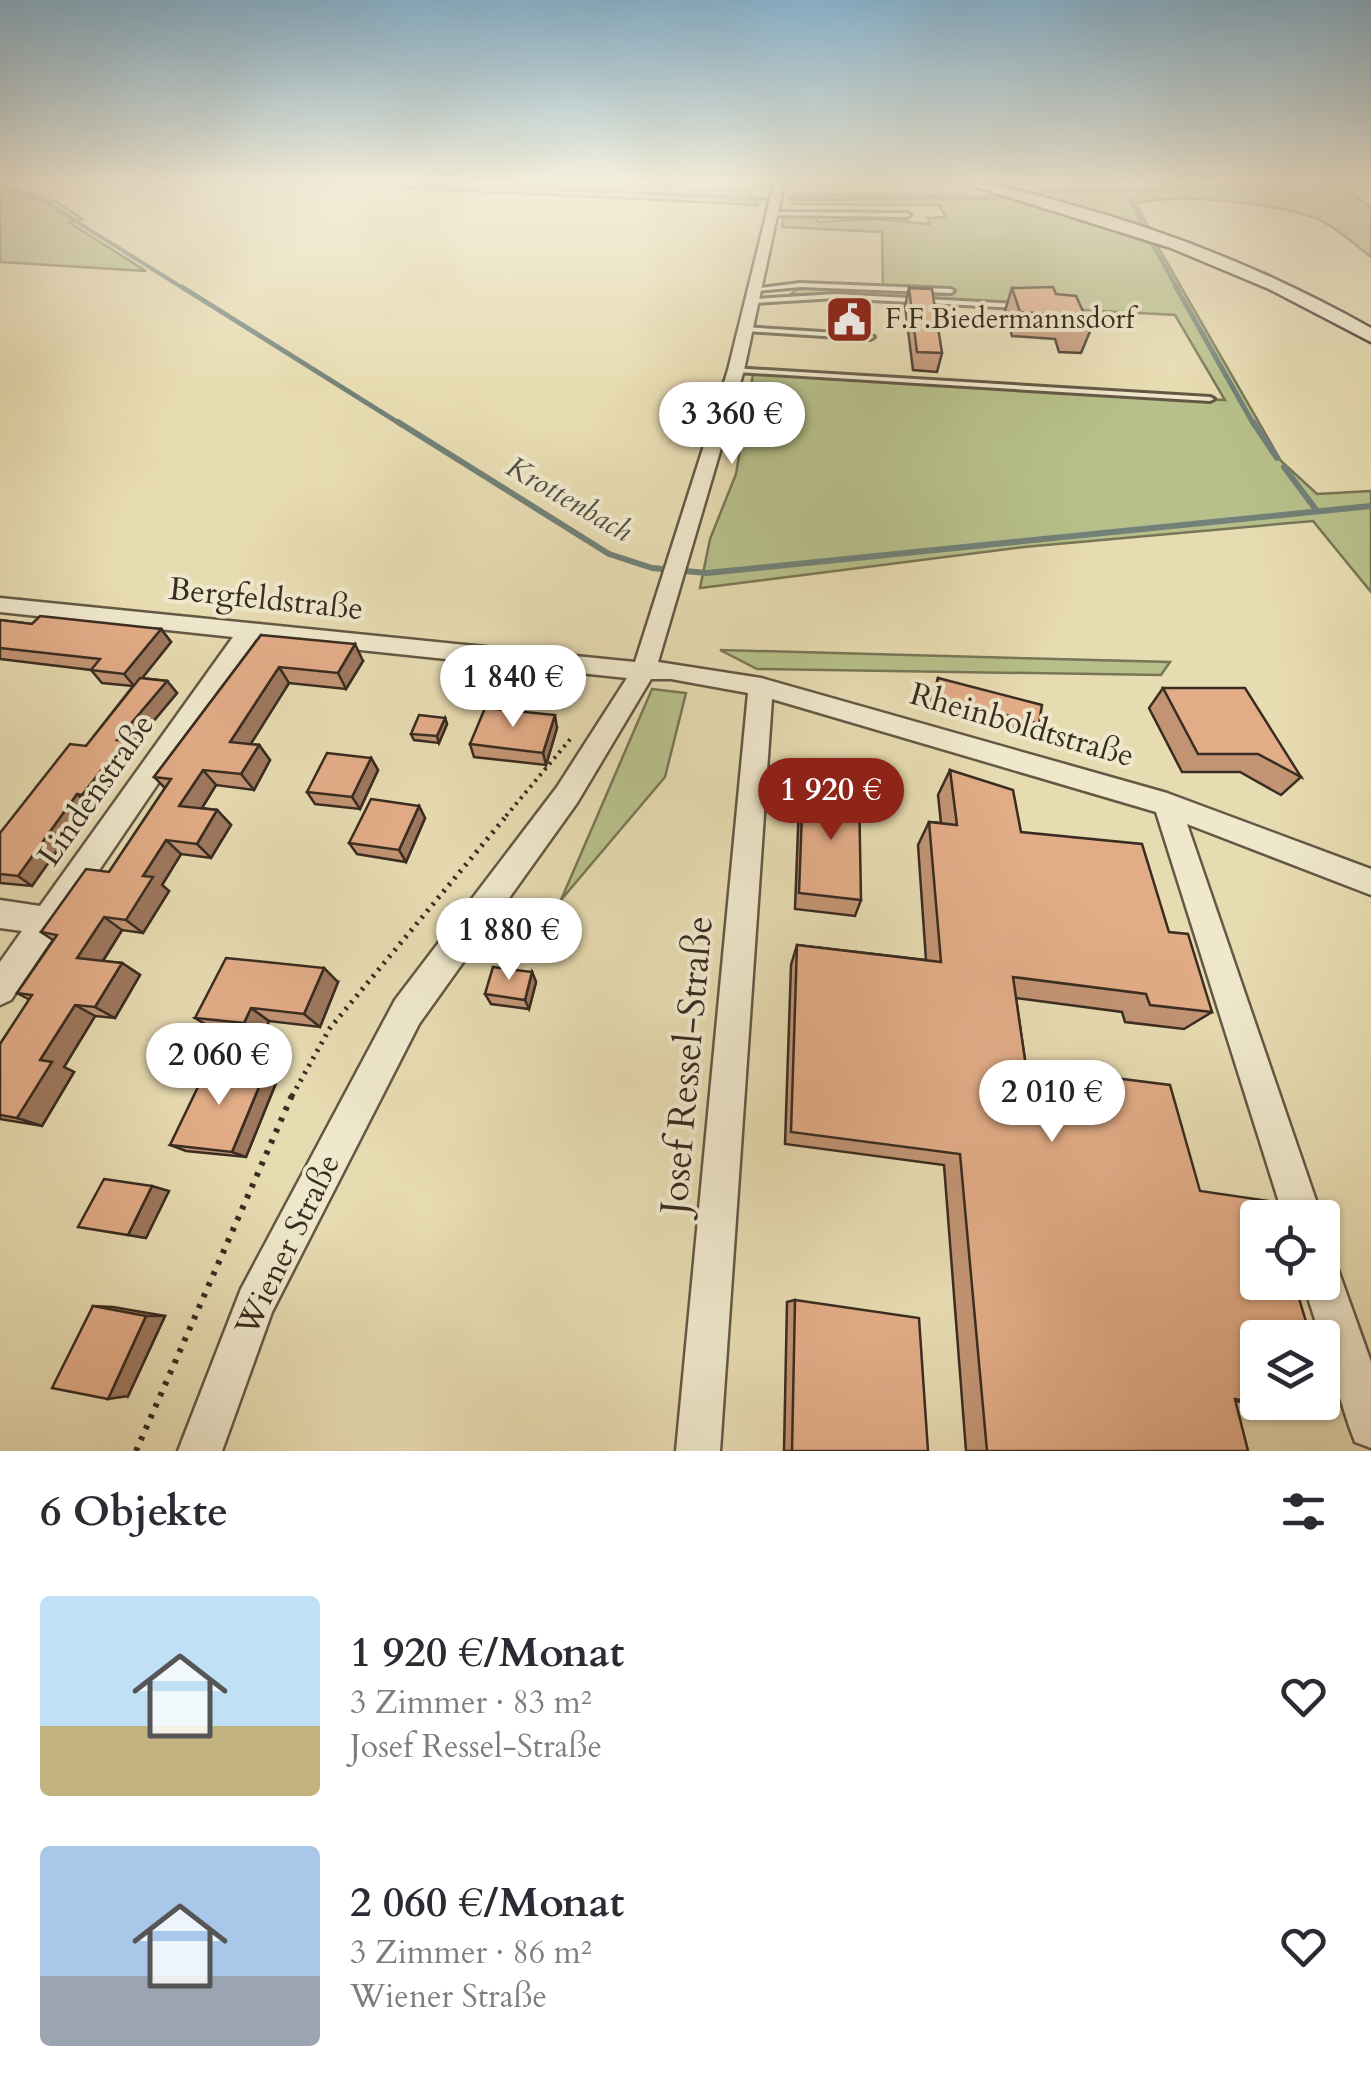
<!DOCTYPE html>
<html lang="de">
<meta charset="utf-8">
<style>
body{margin:0;font-family:Cardo,serif;background:#f7f7f7;color:#2b2b33;height:100vh;display:flex;flex-direction:column;font-size:38px;white-space:nowrap}
*{box-sizing:border-box;margin:0}
p{font-size:32px;color:#7c7c81}
.icon{flex:none;width:55px;height:55px;fill:none;stroke:currentColor;stroke-width:2;stroke-linecap:round;stroke-linejoin:round}
.map{position:relative;height:1451px;overflow:hidden}
.drawer{display:flex;flex-direction:column;background:#fff;flex:1}
.drawer>*{flex:none}
.tools{position:absolute;left:1240px;top:1200px;display:grid;gap:20px}
.tools a{display:grid;place-items:center;width:100px;height:100px;border-radius:10px;background:#fff;box-shadow:0 2px 8px #0004;font-size:50px}
.price{position:absolute;translate:-50% -85px;padding:0 22px;border-radius:35px;background:#fff;color:#222;font-size:32px;line-height:65px;filter:drop-shadow(0 2px 5px #0008)}
.price::after{content:'';position:absolute;left:50%;top:60px;width:30px;height:22px;margin-left:-15px;background:inherit;clip-path:polygon(0 0,100% 0,50% 100%)}
.price.selected{background:#8f2418;color:#fff}
ul{padding:0;list-style:none}
li{display:flex;align-items:center;gap:30px;height:250px;padding:0 40px}
li span{display:grid;place-items:center;flex:none;width:280px;height:200px;border-radius:10px;color:#555}
li>.icon{margin-inline-start:auto}
span .icon{width:120px;height:120px;fill:#fffc;stroke-width:1}
li b{font-size:42px}
h2{display:flex;justify-content:space-between;align-items:center;height:120px;padding:0 40px;font-size:42px}
.map>svg:first-child{display:block}
.green{fill:#b7c08a;stroke:#787656;stroke-width:2.5}
.lines{fill:none;stroke-linecap:round;stroke-linejoin:round}
.stream-far2{stroke:#728179;stroke-width:4}
.stream-far1{stroke:#728179;stroke-width:5}
.stream{stroke:#728179;stroke-width:6}
.lane-casing{stroke:#645845;stroke-width:6}
.street-casing{stroke:#645845;stroke-width:5}
.secondary-casing{stroke:#392c21;stroke-width:5}
.path-far2{stroke:#392c21;stroke-width:4;stroke-dasharray:2.5 5;stroke-linecap:butt}
.path-far1{stroke:#392c21;stroke-width:5;stroke-dasharray:2.5 6;stroke-linecap:butt}
.path{stroke:#392c21;stroke-width:6;stroke-dasharray:4 8;stroke-linecap:butt}
.lane{fill:#efe8cc;fill-rule:evenodd}
.street{fill:#efe8cc;fill-rule:evenodd}
.secondary{fill:#efe8cc;fill-rule:evenodd}
.wall{fill:#c29474;stroke:#392c21;stroke-width:2.5}
.shaded-wall{fill:#9e785e;stroke:#392c21;stroke-width:2.5}
.building{fill:#e2ac87;stroke:#392c21;stroke-width:2.5}
.labels{text-anchor:middle;dominant-baseline:central;stroke-width:8;stroke-linejoin:round;paint-order:stroke}
.far-poi-label{font-size:28px;fill:#392c21;stroke:#efe8cc;text-anchor:start}
.far-water-label{font-size:30px;font-style:italic;fill:#514f46;stroke:#efe8cc}
.street-label{font-size:32px;fill:#392c21;stroke:#efe8cc}
.near-street-label{font-size:38px;fill:#392c21;stroke:#efe8cc}
</style>
<div class="map">
<svg width="1371" height="1451" viewBox="0 0 1371 1451">
<rect width="100%" height="100%" fill="#e7dbb1"/>
<filter id="stains"><feTurbulence type="fractalNoise" baseFrequency=".002" numOctaves="4"/><feColorMatrix values="0 0 0 0 .2 0 0 0 0 .09 0 0 0 0 .02 0 0 0 .5 -.17"/></filter>
<radialGradient id="worn" r=".72"><stop offset=".6" stop-color="#630" stop-opacity="0"/><stop offset="1" stop-color="#630" stop-opacity=".3"/></radialGradient>
<g class="green">
<path d="M308 183H588L748 191 758 205Z"/>
<path d="M978 183 1028 192 1340 186 1371 207V257C1355 245 1339 229 1320 220 1286 204 1171 191 1136 204L1148 227 1268 274 1371 330 1069 206Z"/>
<path d="M0 185 56 202 83 219 70 223 146 271 0 262Z"/>
<path d="M793 194 1006 196 1154 240 1281 461 1317 494 1371 491V592L1313 521 1024 547 700 588 710 539 736 474 753 374 1225 400 1175 315 791 294 800 287 947 295 945 290 883 286 882 232 782 227 784 216 815 217 818 222 876 219 930 224 928 218 946 217 939 205 794 204Z"/>
<path d="M720 650 1170 662 1161 675 757 669Z"/>
<path d="M652 689 686 693 665 777 561 900Z"/>
</g>
<g class="lines">
<g class="stream-far2">
<path d="M451 183 767 199"/>
<path d="M0 189 42 200 186 290"/>
<path d="M791 199 1014 198"/>
<path d="M1130 199 1143 226"/>
<path d="M1149 238 1178 290"/>
</g>
<g class="stream-far1">
<path d="M182 287 402 425"/>
<path d="M1176 287 1254 425"/>
</g>
<g class="stream">
<path d="M398 422 609 554 652 568 707 573 1371 506"/>
<path d="M1253 422 1277 458"/>
<path d="M1284 467 1317 511"/>
</g>
<defs>
<g id="lane">
<path d="M774 212 907 213 910 215 907 217 772 215Z"/>
<path d="M800 283 951 289 954 291 951 293 800 287 756 291 753 289Z"/>
<path d="M836 294 1017 304 1020 306 1017 308 836 298 754 303 751 301 754 299Z"/>
<path d="M743 327 870 335 874 337 870 339 746 331 742 329Z"/>
<path d="M733 368 1210 397 1214 399 1210 401 736 372H733Z"/>
</g>
<g id="street">
<path d="M774 183H784L744 370 658 662 761 678 1167 793 1371 869V895L1187 824 1322 1218H1284L1156 812 772 699 720 1451H676L748 693 671 679H651L577 803 419 1024 272 1312 222 1451H178L241 1289 395 1000 557 787 627 678 256 639 11 1000 0 1005V962L22 931 0 928V900L40 906 233 637 0 612V598L635 662 728 370Z"/>
<path d="M1322 1258 1336 1264 1371 1362V1448L1355 1442 1349 1426 1303 1282H1322Z"/>
</g>
<path id="secondary" d="M964 183C1000 183 1034 195 1068 204 1174 233 1275 274 1371 328V342L1269 289 1171 248Z"/>
</defs>
<use href="#lane" class="lane-casing"/>
<use href="#street" class="street-casing"/>
<use href="#secondary" class="secondary-casing"/>
<path class="path-far2" d="M506 816 572 737"/>
<path class="path-far1" d="M292 1096 330 1028 508 814"/>
<path class="path" d="M136 1451 293 1093"/>
<use href="#lane" class="lane"/>
<use href="#street" class="street"/>
<use href="#secondary" class="secondary"/>
</g>
<g class="wall">
<path d="M909 288 942 353 937 372 913 370 905 306Z"/>
<path d="M1012 288 1056 294 1091 329 1081 353 1059 352 1055 339 1012 336 1005 311Z"/>
<path d="M0 620 32 624 161 629 171 642 142 678 167 681 177 693 131 748 134 752 94 806 89 805 32 886 0 883V833L86 746 133 686 102 683 91 670 0 659Z"/>
<path d="M261 635 363 661 346 689 289 683 250 744 259 745 270 760 254 790 216 785 202 808 217 810 231 825 211 858 181 854 162 885 169 891 143 933 122 930 103 961 122 963 140 975 115 1018 95 1016 64 1067 74 1072 42 1126 0 1119V1044L30 1000 17 993 53 940 41 932 109 872 165 788 154 777Z"/>
<path d="M938 678 1039 724 1032 737 929 709Z"/>
<path d="M1163 688 1301 777 1281 795 1240 772H1182L1149 708Z"/>
<path d="M445 718 447 724 439 743 414 740 411 734Z"/>
<path d="M557 728 546 765 474 757 470 744Z"/>
<path d="M371 758 378 770 360 809 315 804 307 792Z"/>
<path d="M950 770 1021 832 1169 932 1212 1012 1184 1029 1125 1022 1122 1012 1016 998 1026 1067 1200 1191 1335 1415 1235 1401 1248 1451H966L944 1165 785 1144 791 965 797 945 926 960 918 845 929 822 941 823 938 795Z"/>
<path d="M803 785 861 900 855 916 795 909 799 803Z"/>
<path d="M419 806 425 818 406 862 357 854 349 843Z"/>
<path d="M532 972 536 982 529 1009 491 1004 485 994Z"/>
<path d="M338 982 320 1027 269 1021 262 1036 215 1030 195 1018Z"/>
<path d="M278 1078 246 1157 186 1151 170 1145Z"/>
<path d="M795 1300 928 1451H784L787 1302Z"/>
<path d="M93 1306 113 1307 165 1316 128 1396Z"/>
</g>
<g class="shaded-wall">
<path d="M161 629 171 642 135 687 124 674Z"/>
<path d="M355 644 363 661 346 689 338 673Z"/>
<path d="M279 667 289 683 242 758 230 742Z"/>
<path d="M167 681 177 693 131 748 134 752 94 806 82 795 117 740Z"/>
<path d="M555 715 557 728 546 765 543 753Z"/>
<path d="M445 718 447 724 439 743 437 736Z"/>
<path d="M259 745 270 760 254 790 241 774Z"/>
<path d="M371 758 378 770 360 809 352 797Z"/>
<path d="M203 770 216 785 194 821 179 806Z"/>
<path d="M77 794 89 805 32 886 18 876Z"/>
<path d="M419 806 425 818 406 862 399 850Z"/>
<path d="M217 810 231 825 211 858 197 844Z"/>
<path d="M166 840 181 854 162 885 169 891 143 933 126 920 143 876Z"/>
<path d="M104 917 122 930 97 970 77 958Z"/>
<path d="M122 963 140 975 115 1018 95 1007Z"/>
<path d="M324 968 338 982 320 1027 304 1014Z"/>
<path d="M532 972 536 982 529 1009 525 1000Z"/>
<path d="M75 1005 95 1016 64 1067 74 1072 42 1126 17 1118 40 1060Z"/>
<path d="M251 1008 269 1021 262 1036 244 1023Z"/>
<path d="M266 1070 278 1078 246 1157 232 1152Z"/>
<path d="M152 1186 169 1191 146 1238 128 1235Z"/>
<path d="M146 1316H165L128 1396 108 1399Z"/>
</g>
<g class="building">
<path d="M1053 287 1056 294 1076 296 1091 329 1069 328 1063 315 1020 312 1012 288Z"/>
<path d="M909 288 932 289 942 353 917 352Z"/>
<path d="M40 616 161 629 124 674 91 670 100 659 0 648V620L32 624Z"/>
<path d="M261 635 355 644 338 673 279 667 230 742 259 745 241 774 203 770 179 806 217 810 197 844 166 840 143 876 153 877 126 920 104 917 77 958 122 963 95 1007 75 1005 40 1060 52 1062 17 1118 0 1115V1044L32 995 17 993 57 935 41 932 86 869 109 872 171 779 154 777Z"/>
<path d="M140 678 167 681 117 740 124 741 82 795 77 794 18 876 0 874V833L70 744 86 746Z"/>
<path d="M938 678 1042 705 1039 724 934 696Z"/>
<path d="M1163 688H1245L1301 777 1258 754H1198Z"/>
<path d="M485 708 555 715 543 753 470 744Z"/>
<path d="M419 715 445 718 437 736 411 734Z"/>
<path d="M327 753 371 758 352 797 307 792Z"/>
<path d="M950 770 1013 790 1021 832 1142 844 1169 932 1188 934 1212 1012 1150 1005 1146 994 1013 977 1026 1067 1170 1085 1200 1191 1269 1201 1274 1218H1258V1282H1294L1311 1338H1258V1402H1322V1374L1335 1415 1235 1399 1248 1451H987L960 1154 791 1132 797 945 941 962 929 822 957 825Z"/>
<path d="M803 785 859 790 861 900 799 893Z"/>
<path d="M371 799 419 806 399 850 349 843Z"/>
<path d="M226 958 324 968 304 1014 251 1008 244 1023 195 1018Z"/>
<path d="M493 967 532 972 525 1000 485 994Z"/>
<path d="M209 1064 266 1070 232 1152 170 1145Z"/>
<path d="M104 1179 152 1186 128 1235 78 1227Z"/>
<path d="M795 1300 919 1318 928 1451H792Z"/>
<path d="M93 1306 146 1316 108 1399 52 1388Z"/>
</g>
<linearGradient id="sky" x2="0" y2="1"><stop stop-color="#88b6d3"/><stop offset="0.47" stop-color="#f4efdc"/><stop offset="1" stop-color="#f4efdc" stop-opacity="0"/></linearGradient>
<rect width="1371" height="386" fill="url(#sky)"/>
<defs>
<symbol id="civic-square" viewBox="-11 -11 22 22"><rect x="-9" y="-9" width="18" height="18" rx="4" fill="#8f2418" stroke="#efe8cc"/><path d="M-.6-6.5H3V-4.5H.6V-3L4-1V1h2V6H-6V1h2V-1L-.6-3ZM-1.2 2.5V6h2.4V2.5Z" fill="#fff"/></symbol>
</defs>
<g fill-rule="evenodd">
<use href="#civic-square" x="822" y="292" width="55" height="55"/>
</g>
<g class="labels">
<g class="far-poi-label">
<text x="885" y="319">F.F.Biedermannsdorf</text>
</g>
<g class="far-water-label">
<text transform="translate(569 499) rotate(30)">Krottenbach</text>
</g>
<g class="street-label">
<text transform="translate(266 599) rotate(6)">Bergfeldstraße</text>
<text transform="translate(1022 725) rotate(16)">Rheinboldtstraße</text>
<text transform="translate(96 790) rotate(-55)">Lindenstraße</text>
<text transform="translate(288 1245) rotate(-64)">Wiener Straße</text>
</g>
<g class="near-street-label">
<text transform="translate(687 1065) rotate(-85)">Josef Ressel-Straße</text>
</g>
</g>
<rect width="100%" height="100%" filter="url(#stains)"/>
<rect width="100%" height="100%" fill="url(#worn)"/>
</svg>
<div class="tools">
<a><svg class="icon" aria-label="locate" viewBox="0 0 24 24"><circle cx="12" cy="12" r="6"/><path d="M12 2v4M12 18v4M2 12h4M18 12h4"/></svg></a>
<a><svg class="icon" aria-label="layers" viewBox="0 0 24 24"><path d="M12 4l9 5-9 5-9-5zM3 14l9 5 9-5"/></svg></a>
</div>
<b class="price" style="left:732px;top:467px">3 360 €</b>
<b class="price" style="left:513px;top:730px">1 840 €</b>
<b class="price selected" style="left:831px;top:843px">1 920 €</b>
<b class="price" style="left:509px;top:983px">1 880 €</b>
<b class="price" style="left:219px;top:1108px">2 060 €</b>
<b class="price" style="left:1052px;top:1145px">2 010 €</b>
</div>
<section class="drawer">
<h2>6 Objekte<svg class="icon" aria-label="filters" viewBox="0 0 24 24"><path d="M4 7h16M4 17h16"/><circle cx="9" cy="7" r="2"/><circle cx="15" cy="17" r="2"/></svg></h2>
<ul>
<li><span style="background:linear-gradient(#bfe0f5 65%,#c2b280 0)"><svg class="icon" aria-label="home" viewBox="0 0 24 24"><path d="M3 11l9-7 9 7M6 9v11h12V9"/></svg></span><div><b>1 920 €/Monat</b><p>3 Zimmer · 83 m²</p><p>Josef Ressel-Straße</p></div><svg class="icon" aria-label="heart" viewBox="0 0 24 24"><path d="M12 20l-8-8c-3-5 5-10 8-4 3-6 11-1 8 4z"/></svg></li>
<li><span style="background:linear-gradient(#a9c7e8 65%,#9aa5b1 0)"><svg class="icon" aria-label="home" viewBox="0 0 24 24"><path d="M3 11l9-7 9 7M6 9v11h12V9"/></svg></span><div><b>2 060 €/Monat</b><p>3 Zimmer · 86 m²</p><p>Wiener Straße</p></div><svg class="icon" aria-label="heart" viewBox="0 0 24 24"><path d="M12 20l-8-8c-3-5 5-10 8-4 3-6 11-1 8 4z"/></svg></li>
</ul>
</section>
